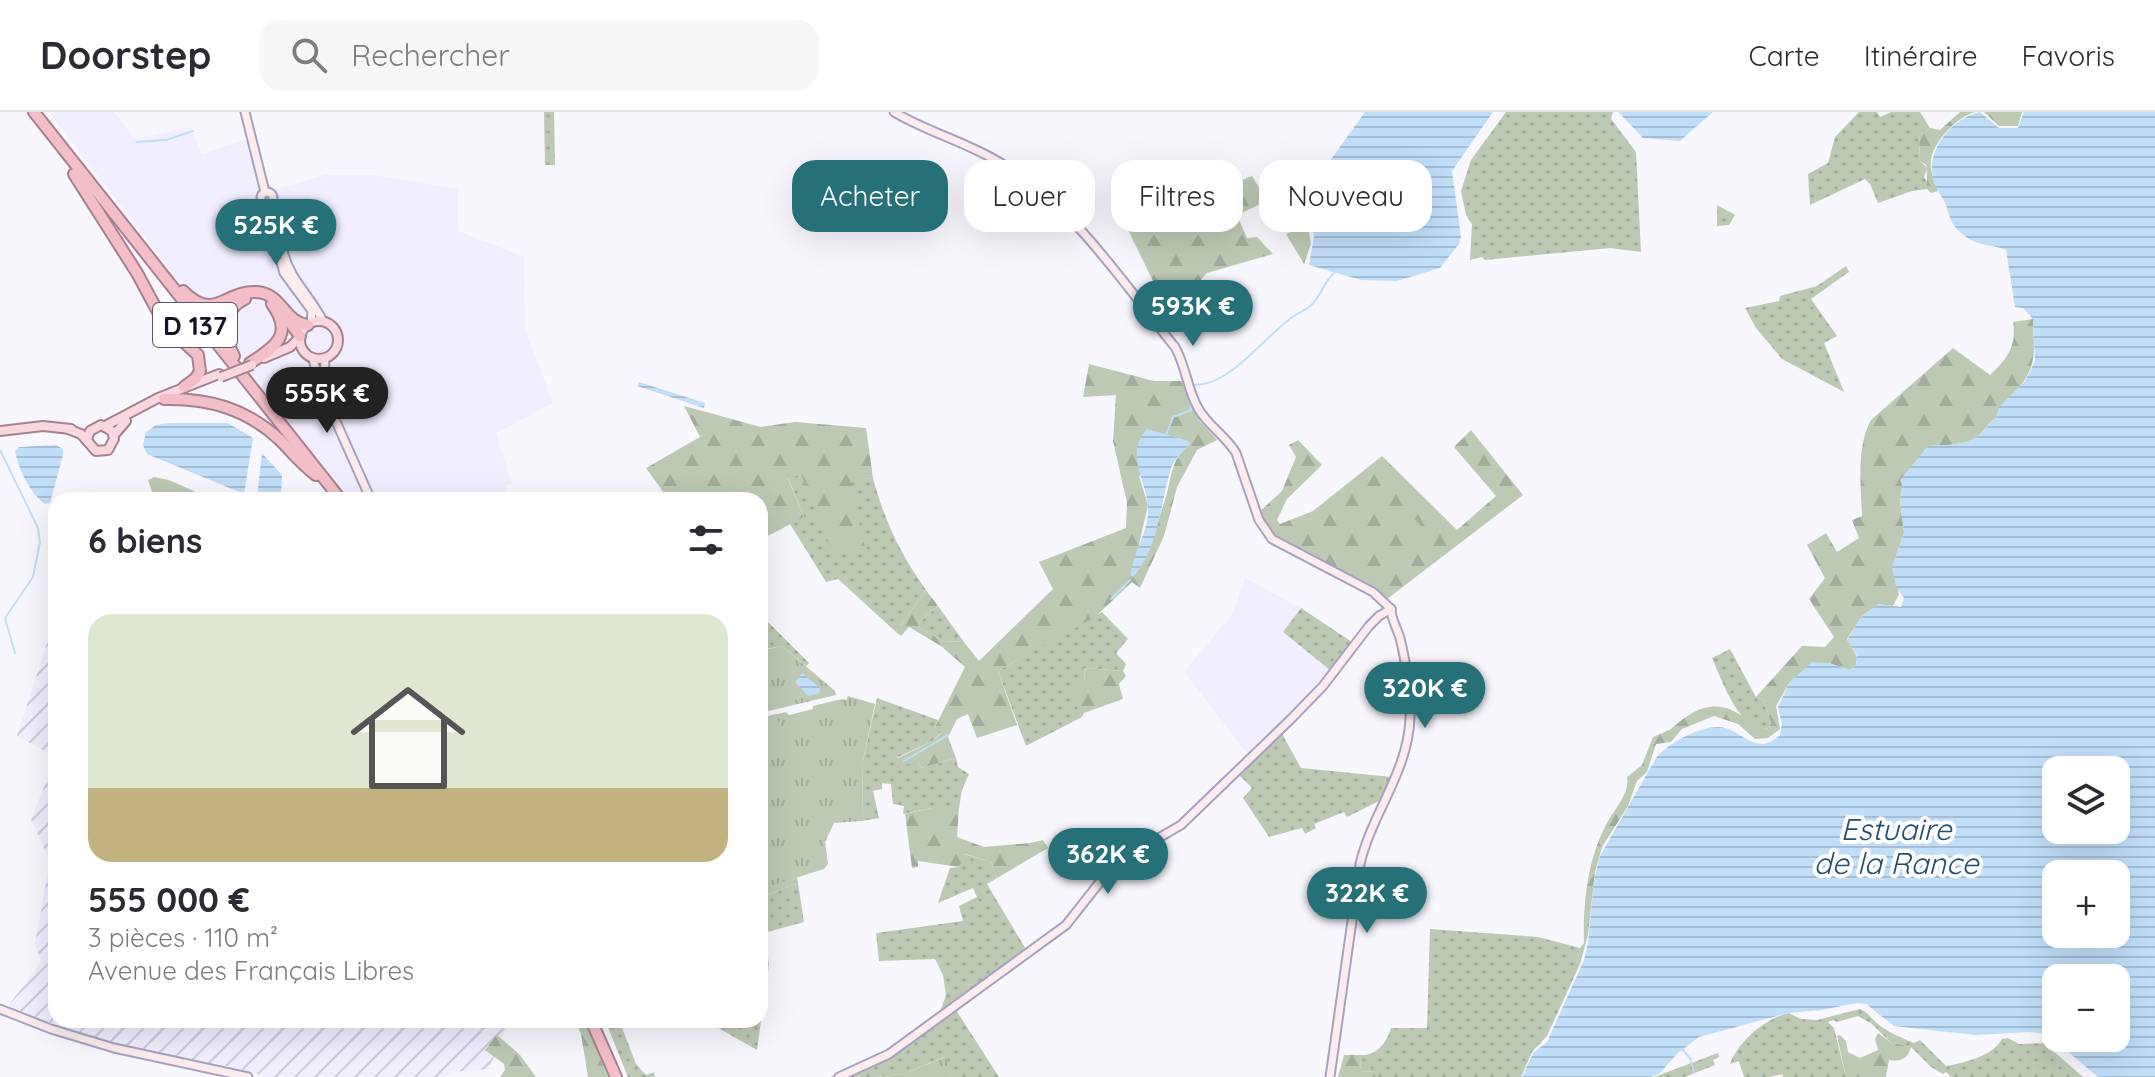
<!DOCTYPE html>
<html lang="fr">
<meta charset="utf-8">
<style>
body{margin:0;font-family:Quicksand,sans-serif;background:#f7f7f7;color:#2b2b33;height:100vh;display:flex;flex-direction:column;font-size:30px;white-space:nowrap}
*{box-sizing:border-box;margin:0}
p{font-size:26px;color:#7c7c81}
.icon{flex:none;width:44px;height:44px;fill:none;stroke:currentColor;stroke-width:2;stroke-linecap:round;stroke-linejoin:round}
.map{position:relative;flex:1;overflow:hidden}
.sheet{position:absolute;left:48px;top:380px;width:720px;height:536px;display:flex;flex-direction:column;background:#fff;border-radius:24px;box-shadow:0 8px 32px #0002}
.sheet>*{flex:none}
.banner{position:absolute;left:792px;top:48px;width:760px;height:72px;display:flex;gap:16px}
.fabs{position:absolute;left:2042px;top:644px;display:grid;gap:16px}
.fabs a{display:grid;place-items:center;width:88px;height:88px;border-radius:16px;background:#fff;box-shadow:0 8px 32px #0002;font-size:40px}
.price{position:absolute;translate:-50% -68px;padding:0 18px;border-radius:28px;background:#267077;color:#fff;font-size:26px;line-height:52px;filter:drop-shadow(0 2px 4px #0008)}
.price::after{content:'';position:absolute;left:50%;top:48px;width:24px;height:18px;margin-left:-12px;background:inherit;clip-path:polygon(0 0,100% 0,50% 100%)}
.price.active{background:#222;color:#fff}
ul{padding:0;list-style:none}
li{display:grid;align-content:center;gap:16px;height:424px;padding:0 40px}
li span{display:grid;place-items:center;height:248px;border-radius:24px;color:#555}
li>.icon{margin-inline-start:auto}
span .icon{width:144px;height:144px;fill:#fffc;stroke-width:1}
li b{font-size:34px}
h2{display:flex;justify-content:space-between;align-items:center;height:96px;padding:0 40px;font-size:34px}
.tag{padding:0 28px;border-radius:24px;background:#fff;box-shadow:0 8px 32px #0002;font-size:28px;line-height:72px}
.tag.active{background:#267077;color:#fff}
header{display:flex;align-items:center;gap:48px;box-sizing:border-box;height:112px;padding:0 40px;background:#fff;border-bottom:2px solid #e1e1e2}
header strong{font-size:38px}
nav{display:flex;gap:44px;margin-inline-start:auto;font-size:28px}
.search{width:560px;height:72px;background:#f7f7f7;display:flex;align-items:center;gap:20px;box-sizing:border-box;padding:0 28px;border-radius:24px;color:#7c7c81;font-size:30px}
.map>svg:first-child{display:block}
.built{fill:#f0eeff}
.industrial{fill:url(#industrial-furrows)}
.grass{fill:url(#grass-dots)}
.forest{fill:url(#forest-firs);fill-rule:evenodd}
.park{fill:url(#park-tufts)}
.pitch{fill:#bdc9b3}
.water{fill:url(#water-rules);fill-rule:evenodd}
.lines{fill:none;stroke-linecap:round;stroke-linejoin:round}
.stream{stroke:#c1def9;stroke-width:2}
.secondary-casing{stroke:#a6a2c2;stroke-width:11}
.primary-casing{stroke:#a6828d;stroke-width:12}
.highway-casing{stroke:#a6828d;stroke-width:14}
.secondary{stroke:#fcecee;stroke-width:7}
.primary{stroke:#f8d8de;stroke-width:8}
.highway{stroke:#f4bec8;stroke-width:10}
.primary-bridge-casing{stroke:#a6828d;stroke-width:12;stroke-linecap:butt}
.primary-bridge{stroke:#f8d8de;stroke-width:8}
.labels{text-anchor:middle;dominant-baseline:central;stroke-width:8;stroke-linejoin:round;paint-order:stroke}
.shield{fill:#fff;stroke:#5b5a62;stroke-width:2}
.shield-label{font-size:26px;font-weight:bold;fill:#15131f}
.water-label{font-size:30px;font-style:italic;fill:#224e72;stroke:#fff}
</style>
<header>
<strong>Doorstep</strong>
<div class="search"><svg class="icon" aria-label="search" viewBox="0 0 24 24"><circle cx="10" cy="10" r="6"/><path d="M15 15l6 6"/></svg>Rechercher</div>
<nav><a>Carte</a><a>Itinéraire</a><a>Favoris</a></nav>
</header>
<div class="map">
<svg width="2155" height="965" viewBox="0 0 2155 965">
<defs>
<pattern id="industrial-furrows" width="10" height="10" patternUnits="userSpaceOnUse" patternTransform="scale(2)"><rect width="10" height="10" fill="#f0eeff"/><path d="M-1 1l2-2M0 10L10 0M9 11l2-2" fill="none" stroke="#cdcbda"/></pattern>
<pattern id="grass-dots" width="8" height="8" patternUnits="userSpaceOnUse" patternTransform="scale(2)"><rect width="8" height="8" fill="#bdc9b3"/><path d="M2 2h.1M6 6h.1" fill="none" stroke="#a2ac9a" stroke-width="1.8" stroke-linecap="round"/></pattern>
<pattern id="forest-firs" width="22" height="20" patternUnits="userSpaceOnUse" patternTransform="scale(2)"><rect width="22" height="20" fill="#bdc9b3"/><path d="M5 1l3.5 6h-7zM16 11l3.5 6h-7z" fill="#a2ac9a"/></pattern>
<pattern id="park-tufts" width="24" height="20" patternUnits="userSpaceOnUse" patternTransform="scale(2)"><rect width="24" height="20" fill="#bdc9b3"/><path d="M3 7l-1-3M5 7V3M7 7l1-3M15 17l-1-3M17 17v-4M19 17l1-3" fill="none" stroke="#a2ac9a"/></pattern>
<pattern id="water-rules" width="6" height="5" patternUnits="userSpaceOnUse" patternTransform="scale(2)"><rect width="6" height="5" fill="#c1def9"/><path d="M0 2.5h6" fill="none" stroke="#a5bed5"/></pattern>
</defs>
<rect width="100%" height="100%" fill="#f8f7fe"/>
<g class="built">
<path d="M49 0H114L135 27 190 15 202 42 257 24 271 78 326 63H373L458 77V119L524 145 525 217 553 291 496 321 512 371 505 374 507 388H346Z"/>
<path d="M1245 466 1301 496 1283 520 1330 558 1316 577 1249 644 1184 560 1233 501Z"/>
</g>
<path class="industrial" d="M56 503V908H510L489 957 454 960 443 965H268L240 957 151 941 74 920 8 894 41 850 35 831 50 750 31 707 56 645 17 624Z"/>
<g class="grass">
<path d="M544 0H554L555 53H545Z"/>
<path d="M1506 0H1613L1611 7 1636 40 1641 140 1610 136 1485 148 1482 145 1470 148 1472 112 1466 103 1461 79 1471 48Z"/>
<path d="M1859 0H1877L1880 5 1891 0H1920L1930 16 1919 22 1920 49 1927 56 1924 65 1928 72 1927 77 1912 79 1878 91 1870 72 1865 67 1810 93 1808 62 1828 51 1835 25Z"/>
<path d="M1717 93 1735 103 1729 113 1717 114Z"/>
<path d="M1846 154 1849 160 1811 187 1837 224 1824 231 1844 280 1782 247 1756 216 1745 196 1779 189 1780 184 1817 174Z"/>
<path d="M801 362 850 368 873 366C884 408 901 443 926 478L896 520 838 467 826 470 790 412 804 405 788 366Z"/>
<path d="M938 494 964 530 943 529 918 515 920 509Z"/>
<path d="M1301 496 1352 530 1330 558 1283 520Z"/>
<path d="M1102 500 1128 527 1116 541 1126 552 1123 559 1084 556 1085 570 1071 578 1082 605 1026 634 998 559Z"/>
<path d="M760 502 809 551 806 554 782 534 760 538Z"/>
<path d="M1730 537 1756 585 1764 588 1771 611 1769 616C1740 623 1721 566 1712 546Z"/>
<path d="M877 586 938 608 935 615 941 620 933 629 896 646 918 650 922 656 956 646 958 655 969 662 962 678 959 696H931L903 702 904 694 893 692 891 672 882 671V677L873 679 879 706 862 709 863 648Z"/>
<path d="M1281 620 1301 656 1392 665 1383 687 1347 705 1344 700 1314 712 1316 716 1305 722 1302 716 1269 725 1243 686 1252 676 1234 658Z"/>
<path d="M964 742 991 750 997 766 987 772 1030 844 956 898 999 965H951L944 945 906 961 874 965H830L882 943 940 900 946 883 943 863 935 847 879 849 876 821 963 809 959 794 977 785 973 776 938 791 950 756 959 755Z"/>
<path d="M798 771 804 810 764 821 769 852 757 938 704 908H760V786Z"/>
<path d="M1430 817 1538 825 1580 836 1577 851 1580 852 1547 924 1532 940 1521 965H1378V960L1360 959 1361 943C1377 944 1387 930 1391 916H1427Z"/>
<path d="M1860 897C1870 901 1873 910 1882 915 1892 922 1904 927 1914 931L1920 928 1946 954C1964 951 1993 944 2002 927L2008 926 2019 932 2044 931 2083 965H1951L1946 960 1943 962 1931 955 1911 935 1890 930 1872 912 1858 904 1837 910 1833 908 1828 910 1834 916 1846 965H1783L1782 962 1770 965H1744L1739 949 1730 952C1738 930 1765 906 1789 901L1801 907 1817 908Z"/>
<path d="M605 908H619L636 952 646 963 654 960 655 965H628Z"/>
<path d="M1718 941 1719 945 1713 948 1715 953 1685 965H1654Z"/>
</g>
<g class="forest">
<path d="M1960 0H1975C1958 4 1934 29 1931 47 1929 56 1934 71 1938 79L1931 81 1927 77C1927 73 1927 56 1926 53L1920 49 1919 22 1930 16 1940 18Z"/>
<path d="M1984 0H2022L2018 14H1999Z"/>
<path d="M1252 64 1267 89 1237 103 1247 126 1257 125 1273 142 1207 161 1198 171 1160 183 1127 116Z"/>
<path d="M1308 113 1311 132 1304 152 1286 122Z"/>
<path d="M2033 207C2034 240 2038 255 2015 280 2007 290 1999 293 1996 306 1988 311 1985 318 1978 324 1965 334 1944 333 1928 334L1903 371 1900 389 1904 421 1892 455 1899 482 1893 494 1879 492 1862 504 1847 527 1857 545 1856 553 1850 558 1829 551H1812L1789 571 1776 594 1780 617 1768 626 1755 627 1738 612 1714 604 1682 617 1671 630 1656 632 1647 660 1637 669 1628 694 1602 735 1595 760 1588 823 1580 852 1577 851 1580 836 1584 831C1583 792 1587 750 1605 715 1613 698 1630 683 1627 665L1642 653 1653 625C1659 622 1666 620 1671 617 1681 608 1696 596 1710 595 1740 591 1751 620 1769 616L1771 611 1764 588 1756 585 1802 534 1825 535 1834 525 1809 487 1825 466 1807 433 1826 421 1837 440 1859 426 1852 408 1862 404C1861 374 1856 335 1871 308L1953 236 1990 263C2007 247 2017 234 2013 210Z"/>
<path d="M1089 252 1154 269H1183L1200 309 1217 328 1197 338 1177 375 1164 424 1140 476 1132 470 1095 505 998 559 1017 613 977 626 968 602 957 607 948 625 956 646 922 656 918 650 899 654 896 647 933 629 941 621 935 615 965 555 941 534 909 515 901 524 896 520 926 478 938 494 920 509 918 515 943 529 964 530 979 549 1053 477 1039 450 1126 416 1127 391 1113 329 1116 283 1083 285ZM1190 333C1170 346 1172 367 1165 388 1156 414 1151 445 1131 467L1148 393 1139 364Z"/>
<path d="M684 294 761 315 795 310 866 316 873 366 850 369 865 436 835 445 801 362 788 367 804 405 760 428V388H669L646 356 700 325Z"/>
<path d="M1471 318 1523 383 1387 487 1375 478 1286 433 1269 421 1259 400 1282 379 1296 345 1289 333 1298 328 1322 353 1287 387 1277 408 1280 412 1313 399 1382 344 1457 418 1496 384 1454 335Z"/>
<path d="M1084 556 1123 559 1126 564 1119 572 1123 587 1084 601 1082 605 1070 578 1085 570Z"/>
<path d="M931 696H959L957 725 984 735 1030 731 1043 728 1048 736 997 766 991 750 965 742 959 755 918 749V755L912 756 905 702Z"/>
<path d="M797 765 798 771 760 786V777Z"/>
<path d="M575 908H584L608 965H588L581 922Z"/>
<path d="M1878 921 1890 930 1911 935C1908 947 1901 950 1889 948L1886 965H1846L1837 924 1840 923 1846 929 1848 940 1860 946 1878 938 1875 927Z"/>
<path d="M497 923 520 943 536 965H500L505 958 504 952 485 938Z"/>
<path d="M1344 943H1361L1360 959 1378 960V965H1338Z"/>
</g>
<g class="park">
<path d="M782 534 835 579 836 583 760 601V539Z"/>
<path d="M848 584 875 592 863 648 862 709 834 711 825 730 828 752 824 757 760 777V606L786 600 789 603 813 597V594L842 587 846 588Z"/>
<path d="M945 945 951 965H874L906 961Z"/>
</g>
<g class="pitch">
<path d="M154 365 169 368 214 388H155L148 368Z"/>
<path d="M1410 401 1425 419 1416 426 1402 408Z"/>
<path d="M777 602 780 621 760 625V606Z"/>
</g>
<g class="water">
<path d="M1365 0H1493L1452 59 1461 125 1459 132 1440 156 1397 169 1361 168 1309 153 1314 125 1308 92 1312 74Z"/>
<path d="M1618 0H1713L1680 29 1643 26Z"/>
<path d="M1980 0 1999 16H2018L2024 0H2155V965H2098L2047 922 2029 920 1975 923 1894 914 1866 892 1857 891 1822 898 1788 901 1699 925 1678 941 1659 962 1651 965H1522L1533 941 1547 930 1584 848 1588 831 1594 768 1600 744 1656 646C1667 632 1698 615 1717 615 1741 614 1754 647 1780 623L1782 612 1778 595 1789 571 1812 550 1829 551 1850 558 1856 553 1857 544 1847 528 1862 504 1879 492 1901 495 1904 486 1896 475 1892 455 1904 421 1900 389 1902 372 1900 368 1928 334C1944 333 1965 334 1978 324 1986 318 1988 311 1996 306L1999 295 2025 269 2035 249 2033 207 2023 196 2015 195 2006 138C1988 131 1976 135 1960 120 1950 111 1950 105 1946 93 1943 85 1937 79 1934 71 1924 40 1951 6 1980 0ZM2056 658H2116V718H2056ZM2056 762H2116V822H2056ZM2056 866H2116V926H2056Z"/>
<path d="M1038 98 1045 104 1044 107 1024 116 1021 114 1020 106Z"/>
<path d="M639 270 705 291 704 296 637 274Z"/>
<path d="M168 311H228L253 326 244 382 147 342 143 333 146 320 156 313Z"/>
<path d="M1147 317 1189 329 1190 332C1183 339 1175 346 1171 356 1160 392 1159 438 1131 467 1130 444 1150 419 1148 395 1147 370 1124 342 1147 317Z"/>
<path d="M56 333 63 337V343L50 391 45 392C30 382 18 356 15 339L19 335Z"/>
<path d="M262 341 282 363 281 388H265L257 384Z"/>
<path d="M802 561 820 576V581L808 584 795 570Z"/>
</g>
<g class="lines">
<g class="stream">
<path d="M136 30 166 28 193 19"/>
<path d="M1193 273C1230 275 1265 223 1294 204 1301 199 1309 197 1314 190 1323 179 1324 170 1335 160"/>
<path d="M1166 323 1173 305 1191 298 1190 288"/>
<path d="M0 338 38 416 40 430 33 465 5 506 15 541"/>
<path d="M1111 487 1130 468"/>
<path d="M904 649 948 623"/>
<path d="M1683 938 1690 946 1694 960"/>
</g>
<defs>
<g id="secondary">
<path d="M245 0 265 80"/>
<path d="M894 0C929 21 970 31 1004 53 1074 95 1124 172 1175 235 1186 254 1187 277 1198 296 1208 314 1226 324 1236 341L1259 408 1272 427 1373 480 1391 497"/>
<circle cx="267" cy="86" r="6"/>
<path d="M271 91 281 131 285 134 283 139 279 140 275 134 281 131"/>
<path d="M283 139C290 168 310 183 323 209"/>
<path d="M281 150 284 161 312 199 311 211"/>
<path d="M313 247 321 276 371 388"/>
<path d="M325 247 324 266 329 284"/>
<path d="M0 897 51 917 114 936 248 965"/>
<path d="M839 965 889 942 1066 813 1107 761 1119 749 1181 713 1291 607 1323 574 1369 514 1379 504 1391 497"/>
<path d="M1330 965 1360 752C1372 701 1408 660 1410 606 1411 580 1406 551 1400 526 1397 516 1391 507 1391 497"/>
</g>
<g id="primary">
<circle cx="319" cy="228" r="19"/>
<path d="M264 246 290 235 300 225"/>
<path d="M105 314 158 286 219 262"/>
<path d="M68 317 81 322 96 339 108 338 114 327 112 319 101 313 90 319 87 327"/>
<path d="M0 319 43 314 71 317"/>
<path d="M114 323 126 309"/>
</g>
<g id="highway">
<path d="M34 0 341 388"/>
<path d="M74 62 137 161 158 200 173 220 198 243 200 259 196 266 184 275"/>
<path d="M183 179C216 211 224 178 257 180 283 182 283 210 308 213"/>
<path d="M288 208 300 224"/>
<path d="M234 244C223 224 221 198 245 187"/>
<path d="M250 251C276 235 294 222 272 192"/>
<path d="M164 287C209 286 247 297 280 328 292 340 302 353 316 363"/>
<path d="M591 908 616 965"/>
</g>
</defs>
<use href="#secondary" class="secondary-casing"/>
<use href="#primary" class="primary-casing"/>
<use href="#highway" class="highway-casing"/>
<use href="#secondary" class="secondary"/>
<use href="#primary" class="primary"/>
<use href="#highway" class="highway"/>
<defs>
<path id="primary-bridge" d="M221 265 252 253"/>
</defs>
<use href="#primary-bridge" class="primary-bridge-casing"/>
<use href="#primary-bridge" class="primary-bridge"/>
</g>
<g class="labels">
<rect class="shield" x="153" y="191" width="84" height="44" rx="6"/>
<g class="shield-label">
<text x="195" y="213">D 137</text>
</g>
<g class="water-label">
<text x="1896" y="717">Estuaire<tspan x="1896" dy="34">de la Rance</tspan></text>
</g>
</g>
</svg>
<div class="fabs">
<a><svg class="icon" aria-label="layers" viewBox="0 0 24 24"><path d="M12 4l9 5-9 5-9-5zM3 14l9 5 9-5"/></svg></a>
<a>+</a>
<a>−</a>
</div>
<b class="price" style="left:276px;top:155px">525K €</b>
<b class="price" style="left:1193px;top:236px">593K €</b>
<b class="price active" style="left:327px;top:323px">555K €</b>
<b class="price" style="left:1425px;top:618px">320K €</b>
<b class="price" style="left:1108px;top:784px">362K €</b>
<b class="price" style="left:1367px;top:823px">322K €</b>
<div class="banner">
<a class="tag active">Acheter</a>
<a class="tag">Louer</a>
<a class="tag">Filtres</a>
<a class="tag">Nouveau</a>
</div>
<section class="sheet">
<h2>6 biens<svg class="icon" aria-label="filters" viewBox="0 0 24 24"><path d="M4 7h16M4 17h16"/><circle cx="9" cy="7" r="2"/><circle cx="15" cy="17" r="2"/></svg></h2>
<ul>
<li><span style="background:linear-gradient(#dfe7d0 70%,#c2b280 0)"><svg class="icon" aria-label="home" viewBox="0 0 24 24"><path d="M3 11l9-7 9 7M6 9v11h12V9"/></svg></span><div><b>555 000 €</b><p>3 pièces · 110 m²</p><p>Avenue des Français Libres</p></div></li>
</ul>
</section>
</div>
